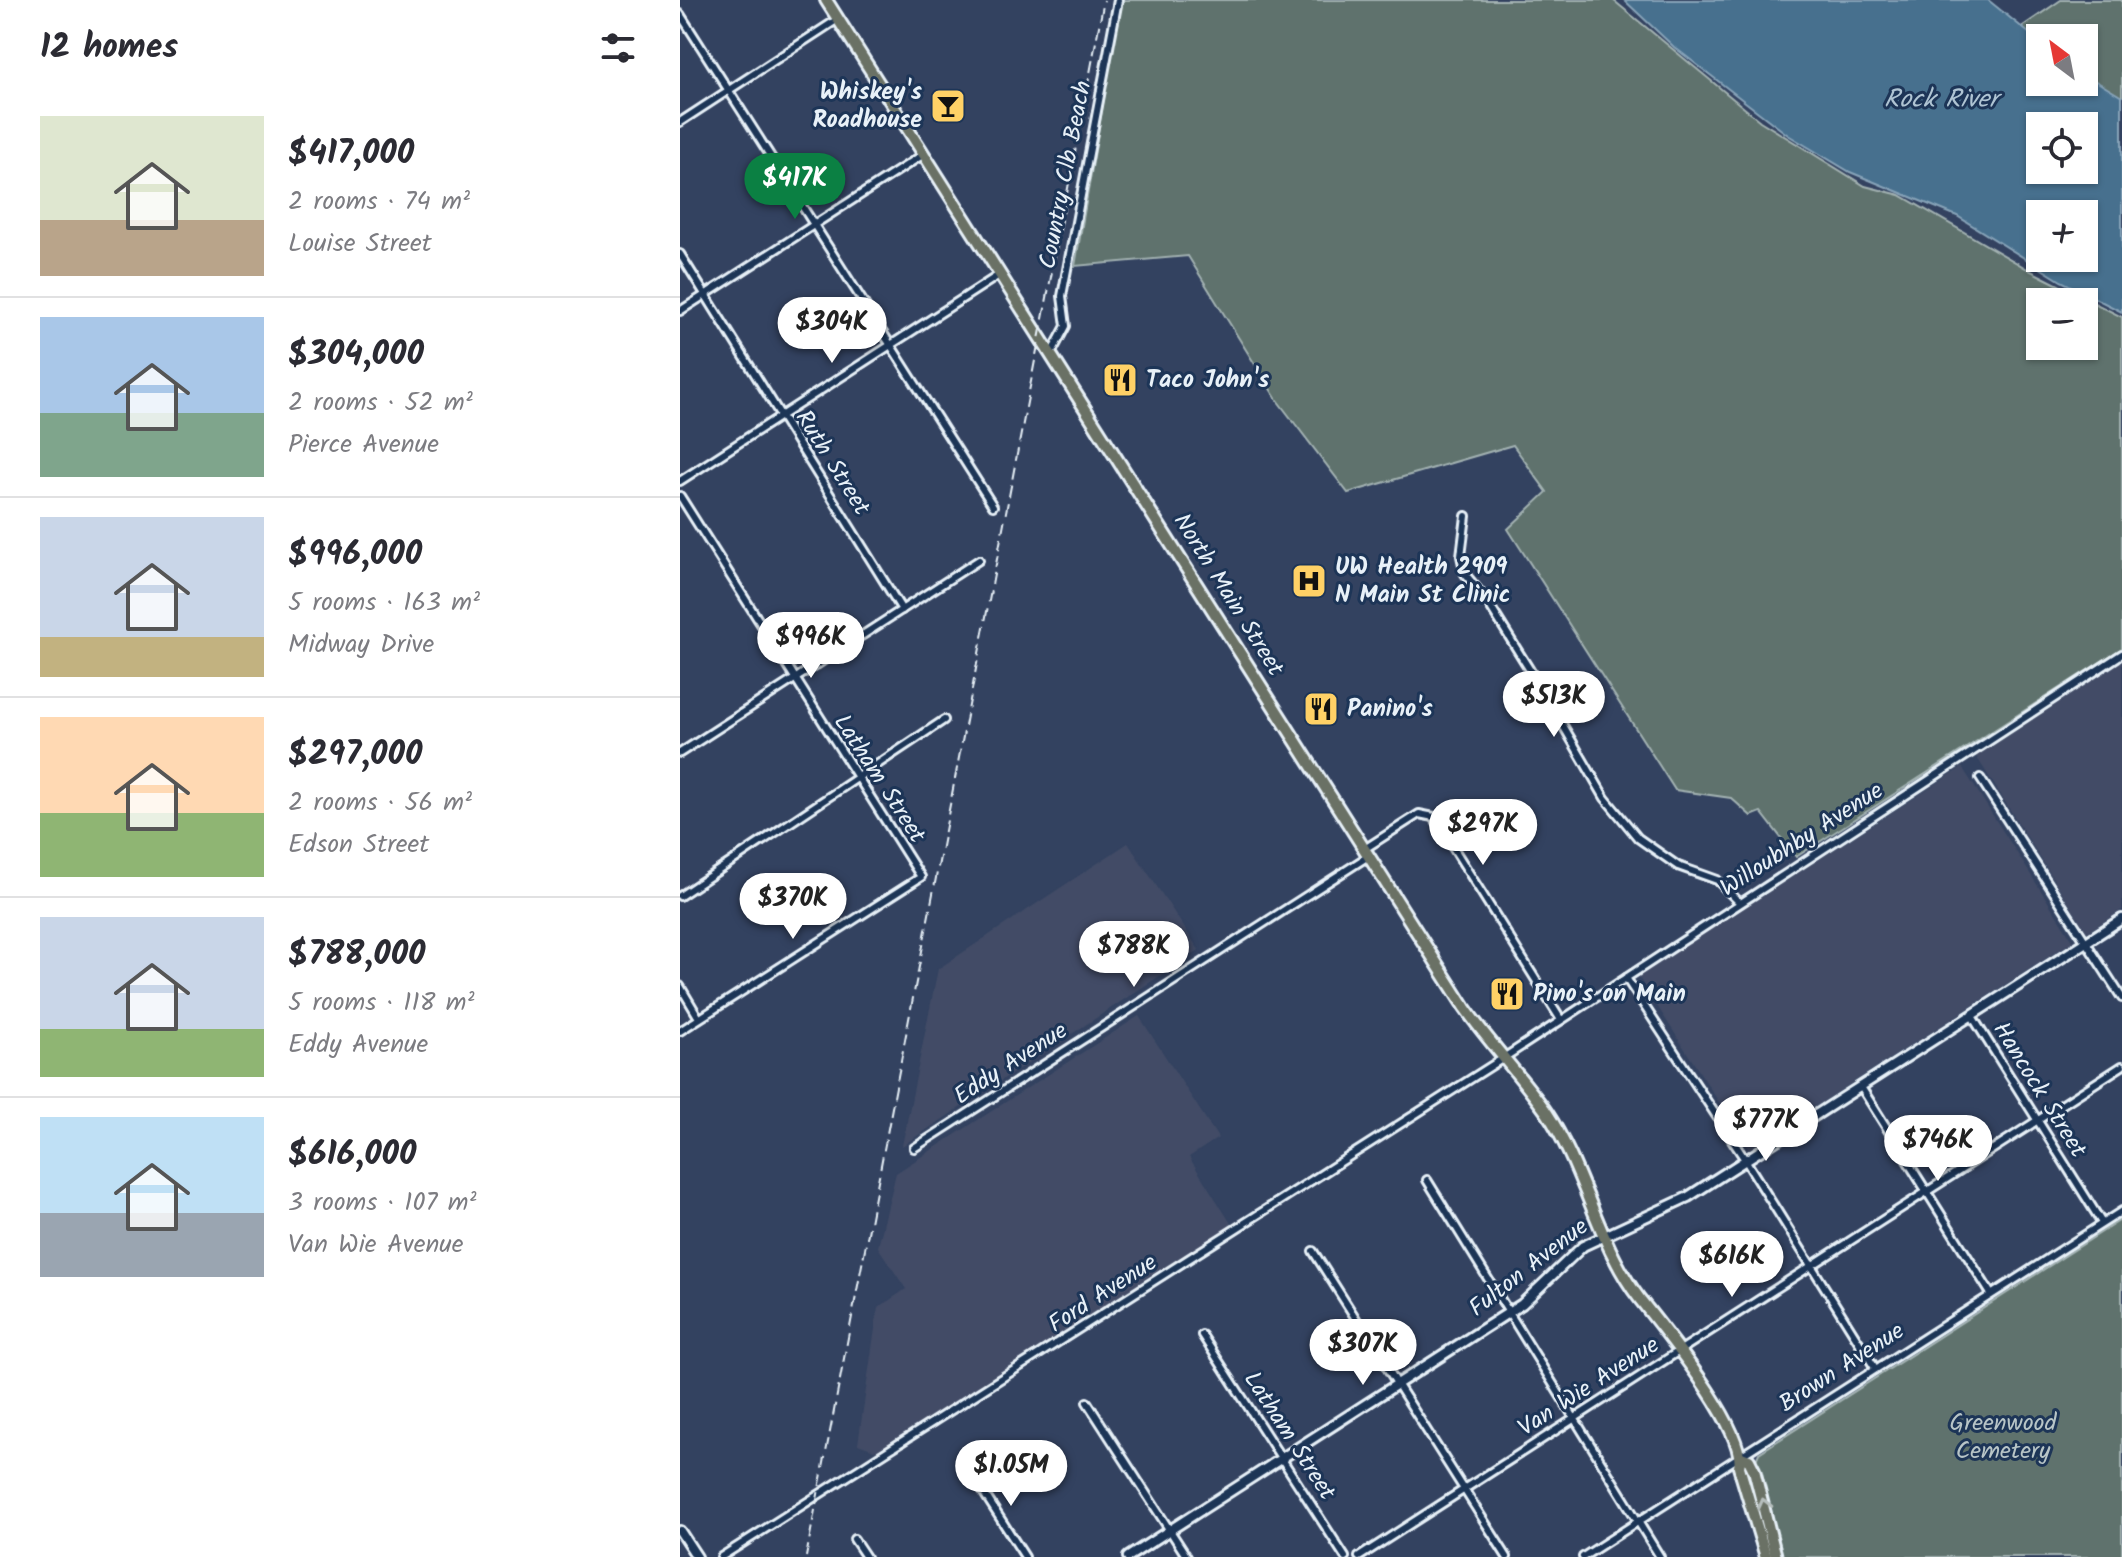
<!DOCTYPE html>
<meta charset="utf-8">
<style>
body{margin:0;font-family:Kalam,sans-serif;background:#f2f2f3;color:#2b2b33;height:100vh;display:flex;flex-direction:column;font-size:30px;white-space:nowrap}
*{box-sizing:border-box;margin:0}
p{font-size:26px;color:#7c7c81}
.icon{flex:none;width:44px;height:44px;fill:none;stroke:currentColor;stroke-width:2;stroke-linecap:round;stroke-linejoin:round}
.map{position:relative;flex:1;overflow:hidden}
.sheet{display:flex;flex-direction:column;background:#fff;width:680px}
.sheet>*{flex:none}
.needle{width:52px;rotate:328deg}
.fabs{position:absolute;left:1346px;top:24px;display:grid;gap:16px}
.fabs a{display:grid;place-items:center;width:72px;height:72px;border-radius:0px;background:#fff;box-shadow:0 2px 6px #0004;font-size:40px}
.price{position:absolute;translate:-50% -68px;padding:0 18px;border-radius:28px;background:#fff;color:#222;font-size:26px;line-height:52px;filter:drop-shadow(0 2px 4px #0008)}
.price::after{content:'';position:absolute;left:50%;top:48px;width:24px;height:18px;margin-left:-12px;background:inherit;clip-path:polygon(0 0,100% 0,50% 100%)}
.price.current{background:#0b8043;color:#fff}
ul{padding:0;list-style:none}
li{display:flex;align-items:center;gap:24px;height:200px;padding:0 40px}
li+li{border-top:2px solid #e1e1e2}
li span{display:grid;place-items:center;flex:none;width:224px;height:160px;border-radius:0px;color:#555}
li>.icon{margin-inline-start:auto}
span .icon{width:96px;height:96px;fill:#fffc;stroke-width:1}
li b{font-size:34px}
h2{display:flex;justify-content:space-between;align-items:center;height:96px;padding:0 40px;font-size:34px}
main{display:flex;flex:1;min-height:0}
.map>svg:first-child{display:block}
.built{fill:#424c66}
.green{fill:#5e726d;stroke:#a3b2b2;stroke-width:2;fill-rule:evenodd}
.water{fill:#466f8e;stroke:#87a3b8;stroke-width:2;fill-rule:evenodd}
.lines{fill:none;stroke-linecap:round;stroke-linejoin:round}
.minor-casing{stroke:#e8f1f8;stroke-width:12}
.tertiary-casing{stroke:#e8f1f8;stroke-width:14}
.primary-casing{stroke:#e8f1f8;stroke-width:16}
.minor{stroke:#1d3557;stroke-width:6}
.tertiary{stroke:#1d3557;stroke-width:8}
.primary{stroke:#6b7165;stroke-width:10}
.rail{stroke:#e8f1f8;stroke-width:2;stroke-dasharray:12 6;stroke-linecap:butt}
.oneway{stroke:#b6bebd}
.labels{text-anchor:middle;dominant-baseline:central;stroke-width:6;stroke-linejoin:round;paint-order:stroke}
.poi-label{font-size:24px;font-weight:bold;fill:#e8f1f8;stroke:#1d3557;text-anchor:start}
.street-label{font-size:24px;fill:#e8f1f8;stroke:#1d3557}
.park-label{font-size:24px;fill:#b8c5c7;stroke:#1d3557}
.water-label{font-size:26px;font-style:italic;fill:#afc4d3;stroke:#1d3557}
</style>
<main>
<section class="sheet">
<h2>12 homes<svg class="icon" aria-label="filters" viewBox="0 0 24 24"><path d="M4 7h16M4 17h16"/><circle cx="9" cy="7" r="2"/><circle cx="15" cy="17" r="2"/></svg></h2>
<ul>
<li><span style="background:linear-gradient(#dfe7d0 65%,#b9a48a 0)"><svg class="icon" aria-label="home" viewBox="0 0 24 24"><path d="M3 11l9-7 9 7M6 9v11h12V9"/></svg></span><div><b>$417,000</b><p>2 rooms · 74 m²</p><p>Louise Street</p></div></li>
<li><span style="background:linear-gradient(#a9c7e8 60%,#7fa58c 0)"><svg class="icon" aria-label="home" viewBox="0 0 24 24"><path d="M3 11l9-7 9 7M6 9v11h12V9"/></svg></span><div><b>$304,000</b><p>2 rooms · 52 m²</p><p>Pierce Avenue</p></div></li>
<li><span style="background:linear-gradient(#c9d6e8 75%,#c2b280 0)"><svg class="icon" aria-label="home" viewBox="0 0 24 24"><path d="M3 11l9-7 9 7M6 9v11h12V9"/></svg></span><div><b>$996,000</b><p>5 rooms · 163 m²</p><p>Midway Drive</p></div></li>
<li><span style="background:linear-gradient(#ffd9b3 60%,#8fb573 0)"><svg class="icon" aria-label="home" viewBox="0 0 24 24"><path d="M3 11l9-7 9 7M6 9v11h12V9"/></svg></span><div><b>$297,000</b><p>2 rooms · 56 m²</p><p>Edson Street</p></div></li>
<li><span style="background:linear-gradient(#c9d6e8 70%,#8fb573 0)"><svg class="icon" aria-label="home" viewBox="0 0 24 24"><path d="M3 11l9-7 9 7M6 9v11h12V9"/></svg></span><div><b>$788,000</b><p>5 rooms · 118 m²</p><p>Eddy Avenue</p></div></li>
<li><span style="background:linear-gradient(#bfe0f5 60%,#9aa5b1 0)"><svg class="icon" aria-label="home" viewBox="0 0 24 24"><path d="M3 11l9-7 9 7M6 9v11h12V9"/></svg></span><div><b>$616,000</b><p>3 rooms · 107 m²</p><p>Van Wie Avenue</p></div></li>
</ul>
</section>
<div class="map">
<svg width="1442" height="1557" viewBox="0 0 1442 1557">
<rect width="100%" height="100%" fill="#334260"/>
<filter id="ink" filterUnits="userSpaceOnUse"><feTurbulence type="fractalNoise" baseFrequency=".0125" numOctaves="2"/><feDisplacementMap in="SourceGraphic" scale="16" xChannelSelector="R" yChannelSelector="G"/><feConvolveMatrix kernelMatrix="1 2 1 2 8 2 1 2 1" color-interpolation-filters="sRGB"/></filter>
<g filter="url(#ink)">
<g class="built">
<path d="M1442 661V910L1407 932 1296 756Z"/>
<path d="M1282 767 1393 941 1069 1149 958 976Z"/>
<path d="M448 843 519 950 222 1146 258 969Z"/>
<path d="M459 1016 538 1138 509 1157 552 1225 200 1452 178 1444 198 1308 226 1289 198 1247 216 1173Z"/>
</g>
<g class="green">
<path d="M441 0H933L1080 121 1185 186 1220 195 1351 271 1442 317V648L1116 857 1081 812 1071 816 1051 798 995 790 828 529 867 492 833 445 668 493 597 400 508 256 395 266ZM1360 302H1404V346H1360Z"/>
<path d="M1381 0H1442V105L1404 77V38H1360V43L1340 28Z"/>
<path d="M1442 1219V1557H1100L1076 1460 1079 1453Z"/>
</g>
<path class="water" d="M944 0H1308L1360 42V82H1404V74L1442 97V312L1381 281 1277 216 1170 172 1108 135 994 47ZM1360 126H1404V170H1360ZM1360 214H1404V258H1360Z"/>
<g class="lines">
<defs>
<g id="minor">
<path d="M0 14 313 506"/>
<path d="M0 122 158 19"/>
<path d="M0 254 222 610"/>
<path d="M0 311 244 154"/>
<path d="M371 354 386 326 382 296 438 0"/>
<path d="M0 481 319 275"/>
<path d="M0 496 241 877 0 1031"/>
<path d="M786 516 781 556 785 574 805 598 866 696 925 798 958 838 998 866 1037 880 1059 902"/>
<path d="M0 753 299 560"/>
<path d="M1300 778 1442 998"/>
<path d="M686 848 739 814 754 817 881 1020"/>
<path d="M0 896 264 720"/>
<path d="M946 978 1066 1161 1195 1368"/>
<path d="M0 986 19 1018"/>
<path d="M1292 1016 1422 1223"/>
<path d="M1181 1087 1311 1294"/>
<path d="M234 1148 690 855"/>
<path d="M747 1180 980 1557"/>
<path d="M633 1251 827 1557"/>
<path d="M522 1335 665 1557"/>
<path d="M407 1402 507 1557"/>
<path d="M293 1476 345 1557"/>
<path d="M174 1539 186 1557"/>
<path d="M41 1557 822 1059 1442 654"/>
<path d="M679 1557 1442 1066"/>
<path d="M903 1557 1442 1211"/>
</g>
<g id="tertiary">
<path d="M0 1531 17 1557"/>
<path d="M448 1557 842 1304 903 1246 1008 1197 1442 919"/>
</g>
<g id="primary">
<path d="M146 0 785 1008C810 1044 842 1077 867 1113 905 1170 917 1243 959 1298 983 1329 1067 1430 1059 1467L1086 1557"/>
<path d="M1061 1457 1069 1460 1074 1470 1096 1557"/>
</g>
</defs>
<use href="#minor" class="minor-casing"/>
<use href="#tertiary" class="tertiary-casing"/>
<use href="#primary" class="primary-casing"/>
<use href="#minor" class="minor"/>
<use href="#tertiary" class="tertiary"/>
<use href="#primary" class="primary"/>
<path class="rail" d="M126 1557 424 0"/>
</g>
<defs><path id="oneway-chevron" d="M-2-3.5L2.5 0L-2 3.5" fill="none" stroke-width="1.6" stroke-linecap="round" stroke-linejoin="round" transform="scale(2)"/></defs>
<use class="oneway" href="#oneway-chevron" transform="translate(1084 1504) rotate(-104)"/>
</g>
<defs>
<symbol id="bar-square" viewBox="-11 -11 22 22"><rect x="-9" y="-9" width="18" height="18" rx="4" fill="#ffd166" stroke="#1d3557"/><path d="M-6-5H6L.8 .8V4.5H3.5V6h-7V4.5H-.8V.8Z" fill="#111"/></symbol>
<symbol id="restaurant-square" viewBox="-11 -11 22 22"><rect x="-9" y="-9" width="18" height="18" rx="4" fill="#ffd166" stroke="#1d3557"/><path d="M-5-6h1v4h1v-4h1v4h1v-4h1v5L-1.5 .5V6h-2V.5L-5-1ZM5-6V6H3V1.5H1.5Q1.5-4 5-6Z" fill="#111"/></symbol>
<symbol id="hospital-square" viewBox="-11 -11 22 22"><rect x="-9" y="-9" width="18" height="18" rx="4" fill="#ffd166" stroke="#1d3557"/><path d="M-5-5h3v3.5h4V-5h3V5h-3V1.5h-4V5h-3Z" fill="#111"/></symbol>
</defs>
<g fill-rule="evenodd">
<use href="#bar-square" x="248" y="86" width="40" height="40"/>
<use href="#restaurant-square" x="420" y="360" width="40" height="40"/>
<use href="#hospital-square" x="609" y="561" width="40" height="40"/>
<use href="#restaurant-square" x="621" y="689" width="40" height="40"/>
<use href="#restaurant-square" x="807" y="974" width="40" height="40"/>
</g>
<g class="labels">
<g class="poi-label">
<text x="242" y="92" text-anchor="end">Whiskey's<tspan x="242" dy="28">Roadhouse</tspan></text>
<text x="466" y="380">Taco John's</text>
<text x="655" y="567">UW Health 2909<tspan x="655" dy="28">N Main St Clinic</tspan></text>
<text x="667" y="709">Panino's</text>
<text x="853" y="994">Pino's on Main</text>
</g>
<g class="street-label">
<text transform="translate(386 175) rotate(-79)">Country Clb Beach</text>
<text transform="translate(152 463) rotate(58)">Ruth Street</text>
<text transform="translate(548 595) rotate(58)">North Main Street</text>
<text transform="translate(199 779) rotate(57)">Latham Street</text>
<text transform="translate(1122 840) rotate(-33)">Willoubhby Avenue</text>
<text transform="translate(331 1064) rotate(-33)">Eddy Avenue</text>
<text transform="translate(1359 1090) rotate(58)">Hancock Street</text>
<text transform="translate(849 1268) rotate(-38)">Fulton Avenue</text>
<text transform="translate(423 1294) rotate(-33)">Ford Avenue</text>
<text transform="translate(1162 1368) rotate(-33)">Brown Avenue</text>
<text transform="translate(909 1387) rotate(-33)">Van Wie Avenue</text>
<text transform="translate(609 1436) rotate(57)">Latham Street</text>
</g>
<g class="park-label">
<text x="1323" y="1423">Greenwood<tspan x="1323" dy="28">Cemetery</tspan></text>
</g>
<g class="water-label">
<text x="1261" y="100">Rock River</text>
</g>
</g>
</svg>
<div class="fabs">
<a><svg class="needle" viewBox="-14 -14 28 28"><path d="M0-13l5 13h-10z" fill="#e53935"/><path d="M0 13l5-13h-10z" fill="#7c7c81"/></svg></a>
<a><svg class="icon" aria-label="locate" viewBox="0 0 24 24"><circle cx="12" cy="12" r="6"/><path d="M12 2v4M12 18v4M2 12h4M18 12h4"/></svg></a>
<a>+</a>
<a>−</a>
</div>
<b class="price current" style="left:115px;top:221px">$417K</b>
<b class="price" style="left:152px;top:365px">$304K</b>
<b class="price" style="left:131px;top:680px">$996K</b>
<b class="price" style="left:874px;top:739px">$513K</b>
<b class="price" style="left:803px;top:867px">$297K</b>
<b class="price" style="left:113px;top:941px">$370K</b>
<b class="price" style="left:454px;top:989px">$788K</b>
<b class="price" style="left:1086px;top:1163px">$777K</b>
<b class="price" style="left:1258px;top:1183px">$746K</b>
<b class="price" style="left:1052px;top:1299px">$616K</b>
<b class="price" style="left:683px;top:1387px">$307K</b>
<b class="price" style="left:331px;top:1508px">$1.05M</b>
</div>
</main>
